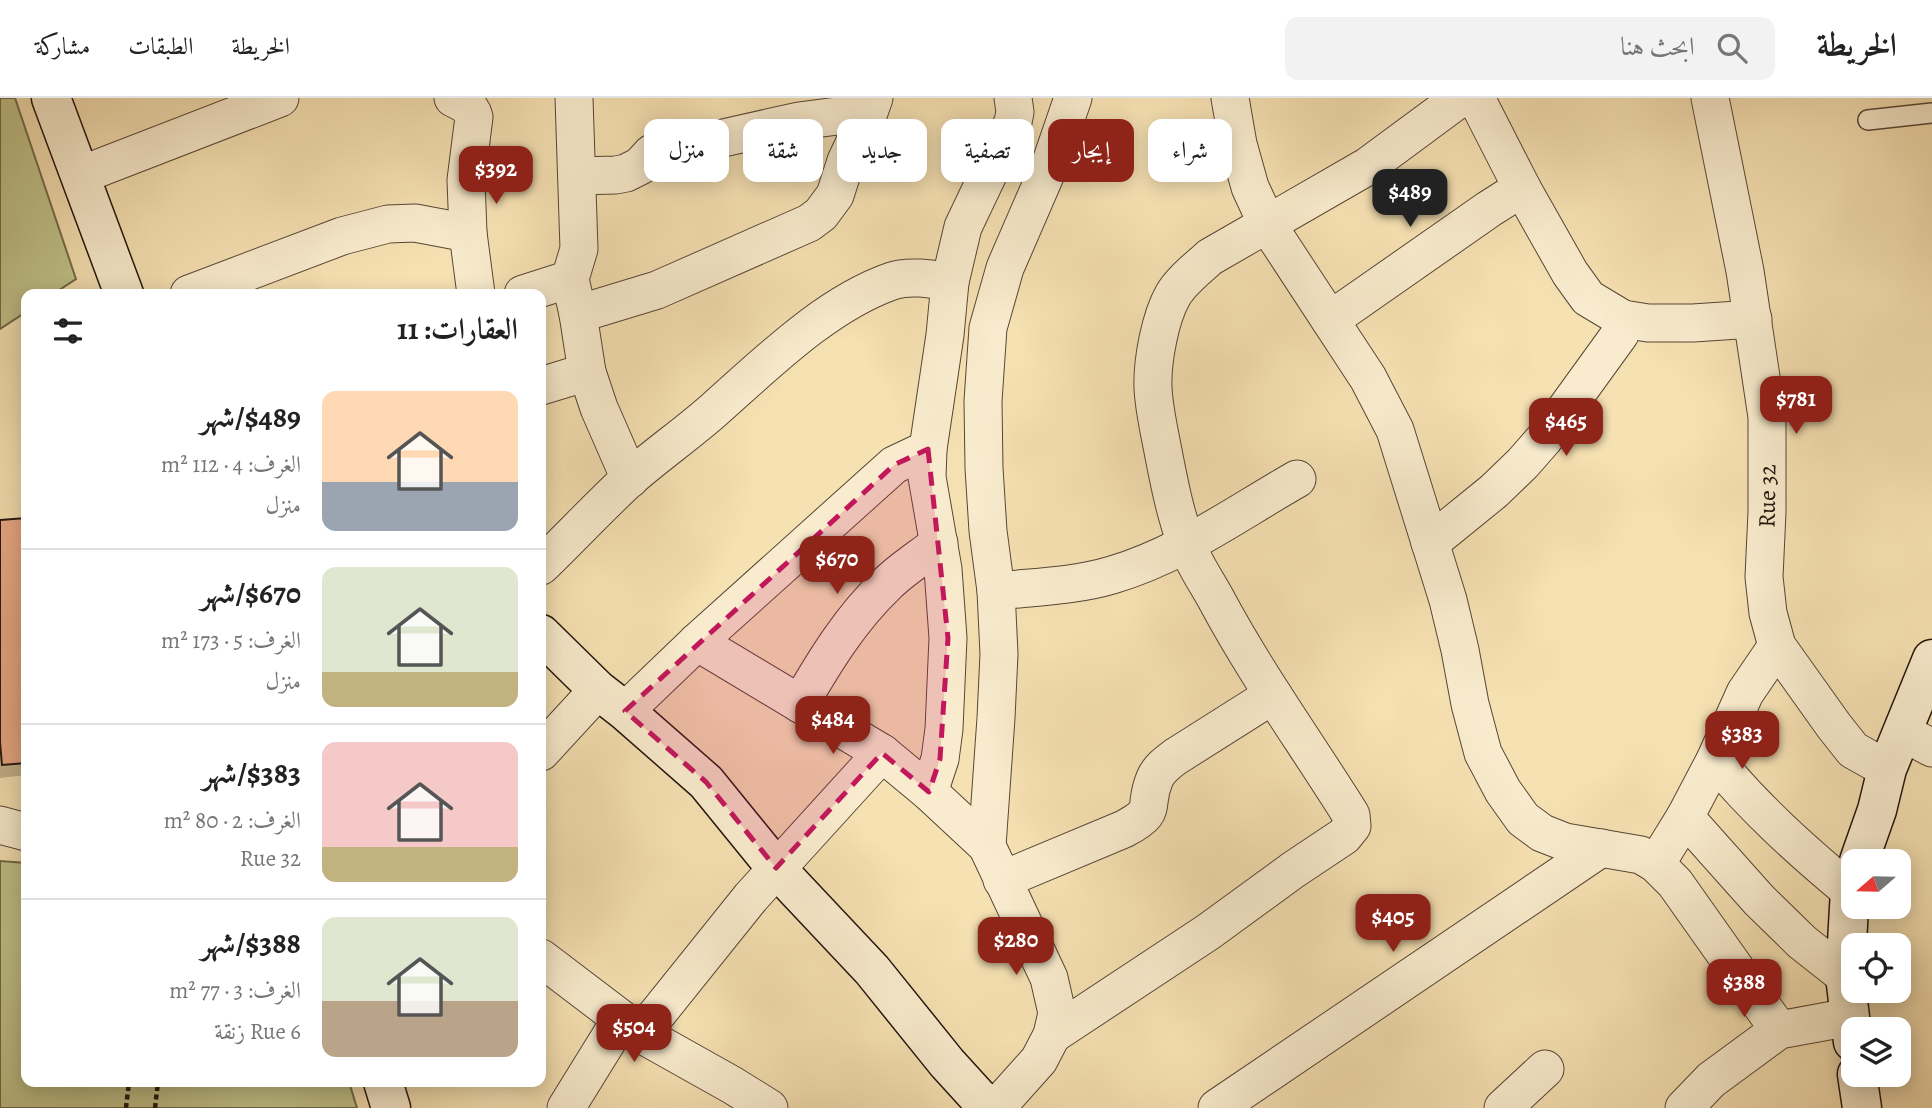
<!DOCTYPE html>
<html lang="ar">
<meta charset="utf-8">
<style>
body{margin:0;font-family:Alegreya,Amiri,serif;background:#f2f2f2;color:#222;direction:rtl;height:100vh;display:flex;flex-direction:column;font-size:26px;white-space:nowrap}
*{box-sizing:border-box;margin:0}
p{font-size:23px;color:#767676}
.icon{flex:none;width:38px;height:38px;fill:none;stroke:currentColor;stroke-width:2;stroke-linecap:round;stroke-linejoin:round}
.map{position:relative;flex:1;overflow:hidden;direction:ltr}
.panel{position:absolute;left:21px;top:191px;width:525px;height:798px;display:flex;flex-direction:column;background:#fff;border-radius:14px;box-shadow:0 4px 18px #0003;direction:rtl}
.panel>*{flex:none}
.top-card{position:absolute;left:567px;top:21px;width:665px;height:63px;direction:rtl;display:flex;gap:14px}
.needle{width:46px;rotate:250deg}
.tools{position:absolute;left:1841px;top:751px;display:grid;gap:14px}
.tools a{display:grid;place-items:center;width:70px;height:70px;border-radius:14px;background:#fff;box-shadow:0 4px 18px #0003;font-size:35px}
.price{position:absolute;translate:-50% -60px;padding:0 16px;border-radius:14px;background:#8f2418;color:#fff;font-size:23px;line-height:46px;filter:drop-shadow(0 2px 4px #0008)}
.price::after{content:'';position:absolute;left:50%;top:42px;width:21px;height:16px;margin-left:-10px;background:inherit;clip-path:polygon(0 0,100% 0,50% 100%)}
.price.active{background:#222;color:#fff}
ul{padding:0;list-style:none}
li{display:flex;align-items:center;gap:21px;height:175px;padding:0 28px}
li+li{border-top:2px solid #e0e0e0}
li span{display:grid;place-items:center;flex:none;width:196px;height:140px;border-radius:14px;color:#555}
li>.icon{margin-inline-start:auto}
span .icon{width:84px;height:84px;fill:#fffc;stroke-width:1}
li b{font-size:30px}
h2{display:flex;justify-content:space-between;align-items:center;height:84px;padding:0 28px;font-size:30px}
.tag{padding:0 24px;border-radius:14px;background:#fff;box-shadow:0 4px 18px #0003;font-size:24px;line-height:63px}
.tag.active{background:#8f2418;color:#fff}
header{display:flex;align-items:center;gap:42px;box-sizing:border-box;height:98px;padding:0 35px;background:#fff;border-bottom:2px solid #e0e0e0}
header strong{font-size:33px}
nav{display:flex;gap:38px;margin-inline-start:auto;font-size:24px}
.search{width:490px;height:63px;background:#f2f2f2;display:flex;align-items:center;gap:18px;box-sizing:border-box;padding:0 24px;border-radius:14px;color:#767676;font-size:26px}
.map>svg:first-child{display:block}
.green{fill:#c0c28a;stroke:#716a4b;stroke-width:2}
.shadow{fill:#0003}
.building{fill:#eaaa86;stroke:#22130c;stroke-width:2}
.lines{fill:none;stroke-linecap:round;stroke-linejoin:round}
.lane-casing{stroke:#574636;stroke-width:22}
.street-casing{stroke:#574636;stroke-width:39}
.secondary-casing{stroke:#22130c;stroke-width:41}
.path{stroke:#22130c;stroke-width:4.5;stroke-dasharray:5 3.5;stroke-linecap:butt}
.lane{stroke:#f9ecce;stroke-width:19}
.street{stroke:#f9ecce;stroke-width:37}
.secondary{stroke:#f9ecce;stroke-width:38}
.marked{fill:#c2185b;fill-opacity:0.2;stroke:#c2185b;stroke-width:5;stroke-dasharray:14 9;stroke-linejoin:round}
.labels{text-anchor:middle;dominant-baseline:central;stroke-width:6;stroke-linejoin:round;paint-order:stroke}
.street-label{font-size:24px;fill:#22130c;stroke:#f9ecce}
</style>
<header>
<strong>الخريطة</strong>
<div class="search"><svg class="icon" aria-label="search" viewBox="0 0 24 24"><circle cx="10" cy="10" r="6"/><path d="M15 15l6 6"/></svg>ابحث هنا</div>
<nav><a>الخريطة</a><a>الطبقات</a><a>مشاركة</a></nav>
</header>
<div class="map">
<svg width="1932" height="1010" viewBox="0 0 1932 1010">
<rect width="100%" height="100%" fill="#f6e1b3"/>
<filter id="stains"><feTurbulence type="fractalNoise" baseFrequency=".00286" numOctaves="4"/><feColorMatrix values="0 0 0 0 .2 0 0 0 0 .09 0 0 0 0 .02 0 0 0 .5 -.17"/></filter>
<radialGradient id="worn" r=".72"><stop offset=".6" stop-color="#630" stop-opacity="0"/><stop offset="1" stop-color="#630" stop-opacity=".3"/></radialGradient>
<g class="green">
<path d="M0 0H15L76 181 53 196H26V214L0 231Z"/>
<path d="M0 763 26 765V984H349L357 1010H0Z"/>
</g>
<path class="shadow" d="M26 421V677L0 680V424Z"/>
<path class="building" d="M26 420V665L2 667 0 644V422Z"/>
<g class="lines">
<defs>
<path id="lane" d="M1868 22 1932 15"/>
<g id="street">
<path d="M453 0C462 5 471 7 474 19L466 82 468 135 476 196"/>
<path d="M574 0 579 151 570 181 578 216 587 274 599 310 630 381"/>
<path d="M1230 0 1238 46 1250 89 1267 126 1368 280 1395 332 1448 502 1460 552 1470 606 1483 655 1503 693 1523 721 1542 735 1565 744 1641 757 1656 766 1675 785 1779 932"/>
<path d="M1476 0 1522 90 1570 175 1588 200 1623 221 1648 225H1693L1753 221"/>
<path d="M1710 0 1745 173 1767 319V414L1764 479 1768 515 1777 548 1834 628 1853 652 1887 671"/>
<path d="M81 77 280 0"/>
<path d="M577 78 616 77 626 75 640 68 652 55 664 50 701 45 799 23 869 14"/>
<path d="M189 196 342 138 388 126 415 125 468 135"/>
<path d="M523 196 570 181"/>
<path d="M578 216 657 192 809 125 821 116 835 97 846 63 869 14 874 0"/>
<path d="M1330 222 1489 111 1522 90"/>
<path d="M541 288 587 274"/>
<path d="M1430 445 1494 393 1523 365 1544 341 1620 236 1623 221"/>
<path d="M541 468C570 440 598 410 628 382 656 357 687 336 715 311 767 265 826 206 892 183 909 177 932 181 950 184"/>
<path d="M996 493C1035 489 1075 488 1112 477 1180 457 1237 415 1297 381"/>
<path d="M697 544 882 655 929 694 987 748 1049 880 1057 915 1052 937 1039 962 996 1010"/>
<path d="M800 606C824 564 851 520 887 486 902 471 922 459 939 445"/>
<path d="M625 613 697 544 894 367 928 351"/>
<path d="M1902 634 1932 650"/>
<path d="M541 654 598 592"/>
<path d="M1715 662C1755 711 1802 753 1850 793"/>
<path d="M929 694 940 661 944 631 948 540 943 471 927 379 928 351 945 237 950 184 963 129 1013 24 1015 14 1013 0"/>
<path d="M1685 719 1759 802 1802 844 1845 878"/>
<path d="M0 727 26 734"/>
<path d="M987 748 996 620 999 556 996 493 988 433 984 370 983 303 988 230 1005 170 1051 64 1073 0"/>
<path d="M1656 766 1685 719 1715 662 1745 595 1777 548"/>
<path d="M1002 782 1124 731C1160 712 1142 710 1155 680 1159 671 1167 665 1175 659L1273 597"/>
<path d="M541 860 641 936 732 987 769 1010"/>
<path d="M641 936 751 799 882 655"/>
<path d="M1052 937 1208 834 1293 772 1344 738 1352 728 1351 717C1306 645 1256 576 1216 501 1206 483 1193 464 1186 445 1175 415 1169 384 1163 353 1159 332 1154 311 1153 290 1152 263 1160 220 1173 197 1182 182 1197 171 1210 159L1368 68 1460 0"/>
<path d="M566 1010 621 921"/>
<path d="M1217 1010 1601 750"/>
<path d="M1503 1010 1545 971"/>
<path d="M1684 1010 1711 982 1779 932 1850 919"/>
</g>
<g id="secondary">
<path d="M51 0 124 196"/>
<path d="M541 536 598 592 625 613 706 684 776 770 872 872 947 965 978 999 991 1010"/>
<path d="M1859 763 1877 712 1887 671 1932 561"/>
<path d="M1853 784 1850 793 1845 878 1853 944"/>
<path d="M1857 976 1862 1010"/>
<path d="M383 984 391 1010"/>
</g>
</defs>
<use href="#lane" class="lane-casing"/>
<use href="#street" class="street-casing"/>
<use href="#secondary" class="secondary-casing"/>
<g class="path">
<path d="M126 1010 129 984"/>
<path d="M155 1010 158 984"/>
</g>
<use href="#lane" class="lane"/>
<use href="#street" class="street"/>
<use href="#secondary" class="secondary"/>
</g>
<path class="marked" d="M928 351 948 540 940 661 929 694 882 655 776 770 706 684 625 613 894 367Z"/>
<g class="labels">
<g class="street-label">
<text transform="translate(1767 398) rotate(-89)">Rue 32</text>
</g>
</g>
<rect width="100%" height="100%" filter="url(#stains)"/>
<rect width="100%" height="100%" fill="url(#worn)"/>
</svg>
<div class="tools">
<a><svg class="needle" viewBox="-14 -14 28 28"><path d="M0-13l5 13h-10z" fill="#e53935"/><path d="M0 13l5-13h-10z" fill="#767676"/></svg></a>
<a><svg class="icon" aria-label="locate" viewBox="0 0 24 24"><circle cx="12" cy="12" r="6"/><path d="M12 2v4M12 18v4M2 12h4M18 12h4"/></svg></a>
<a><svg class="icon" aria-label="layers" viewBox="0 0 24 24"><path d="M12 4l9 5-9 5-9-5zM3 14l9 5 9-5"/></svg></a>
</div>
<b class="price" style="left:496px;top:108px">$392</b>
<b class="price active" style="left:1410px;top:131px">$489</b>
<b class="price" style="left:1796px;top:338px">$781</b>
<b class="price" style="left:1566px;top:360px">$465</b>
<b class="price" style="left:837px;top:498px">$670</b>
<b class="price" style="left:833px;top:658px">$484</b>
<b class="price" style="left:1742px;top:673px">$383</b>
<b class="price" style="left:1393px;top:856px">$405</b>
<b class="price" style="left:1016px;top:879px">$280</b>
<b class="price" style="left:1744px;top:921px">$388</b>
<b class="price" style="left:634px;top:966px">$504</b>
<div class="top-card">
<a class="tag">شراء</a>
<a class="tag active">إيجار</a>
<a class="tag">تصفية</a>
<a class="tag">جديد</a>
<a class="tag">شقة</a>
<a class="tag">منزل</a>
</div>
<section class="panel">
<h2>العقارات: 11<svg class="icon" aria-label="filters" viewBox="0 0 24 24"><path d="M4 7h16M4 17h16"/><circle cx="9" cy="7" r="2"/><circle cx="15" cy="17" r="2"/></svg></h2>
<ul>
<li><span style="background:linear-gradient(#ffd9b3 65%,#9aa5b1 0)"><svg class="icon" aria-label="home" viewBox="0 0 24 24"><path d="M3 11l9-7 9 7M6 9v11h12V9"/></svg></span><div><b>$489/شهر</b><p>الغرف: 4 · 112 m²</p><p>منزل</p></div></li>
<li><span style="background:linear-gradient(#dfe7d0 75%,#c2b280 0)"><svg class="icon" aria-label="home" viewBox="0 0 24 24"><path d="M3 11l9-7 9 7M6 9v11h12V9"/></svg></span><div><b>$670/شهر</b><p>الغرف: 5 · 173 m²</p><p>منزل</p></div></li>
<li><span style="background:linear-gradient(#f6c9c9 75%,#c2b280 0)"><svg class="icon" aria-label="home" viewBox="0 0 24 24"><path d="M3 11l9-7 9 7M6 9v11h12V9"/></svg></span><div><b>$383/شهر</b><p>الغرف: 2 · 80 m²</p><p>Rue 32</p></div></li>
<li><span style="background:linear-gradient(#dfe7d0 60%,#b9a48a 0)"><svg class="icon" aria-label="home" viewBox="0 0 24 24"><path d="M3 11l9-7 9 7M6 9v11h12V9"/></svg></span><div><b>$388/شهر</b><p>الغرف: 3 · 77 m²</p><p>Rue 6 زنقة</p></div></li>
</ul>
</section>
</div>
